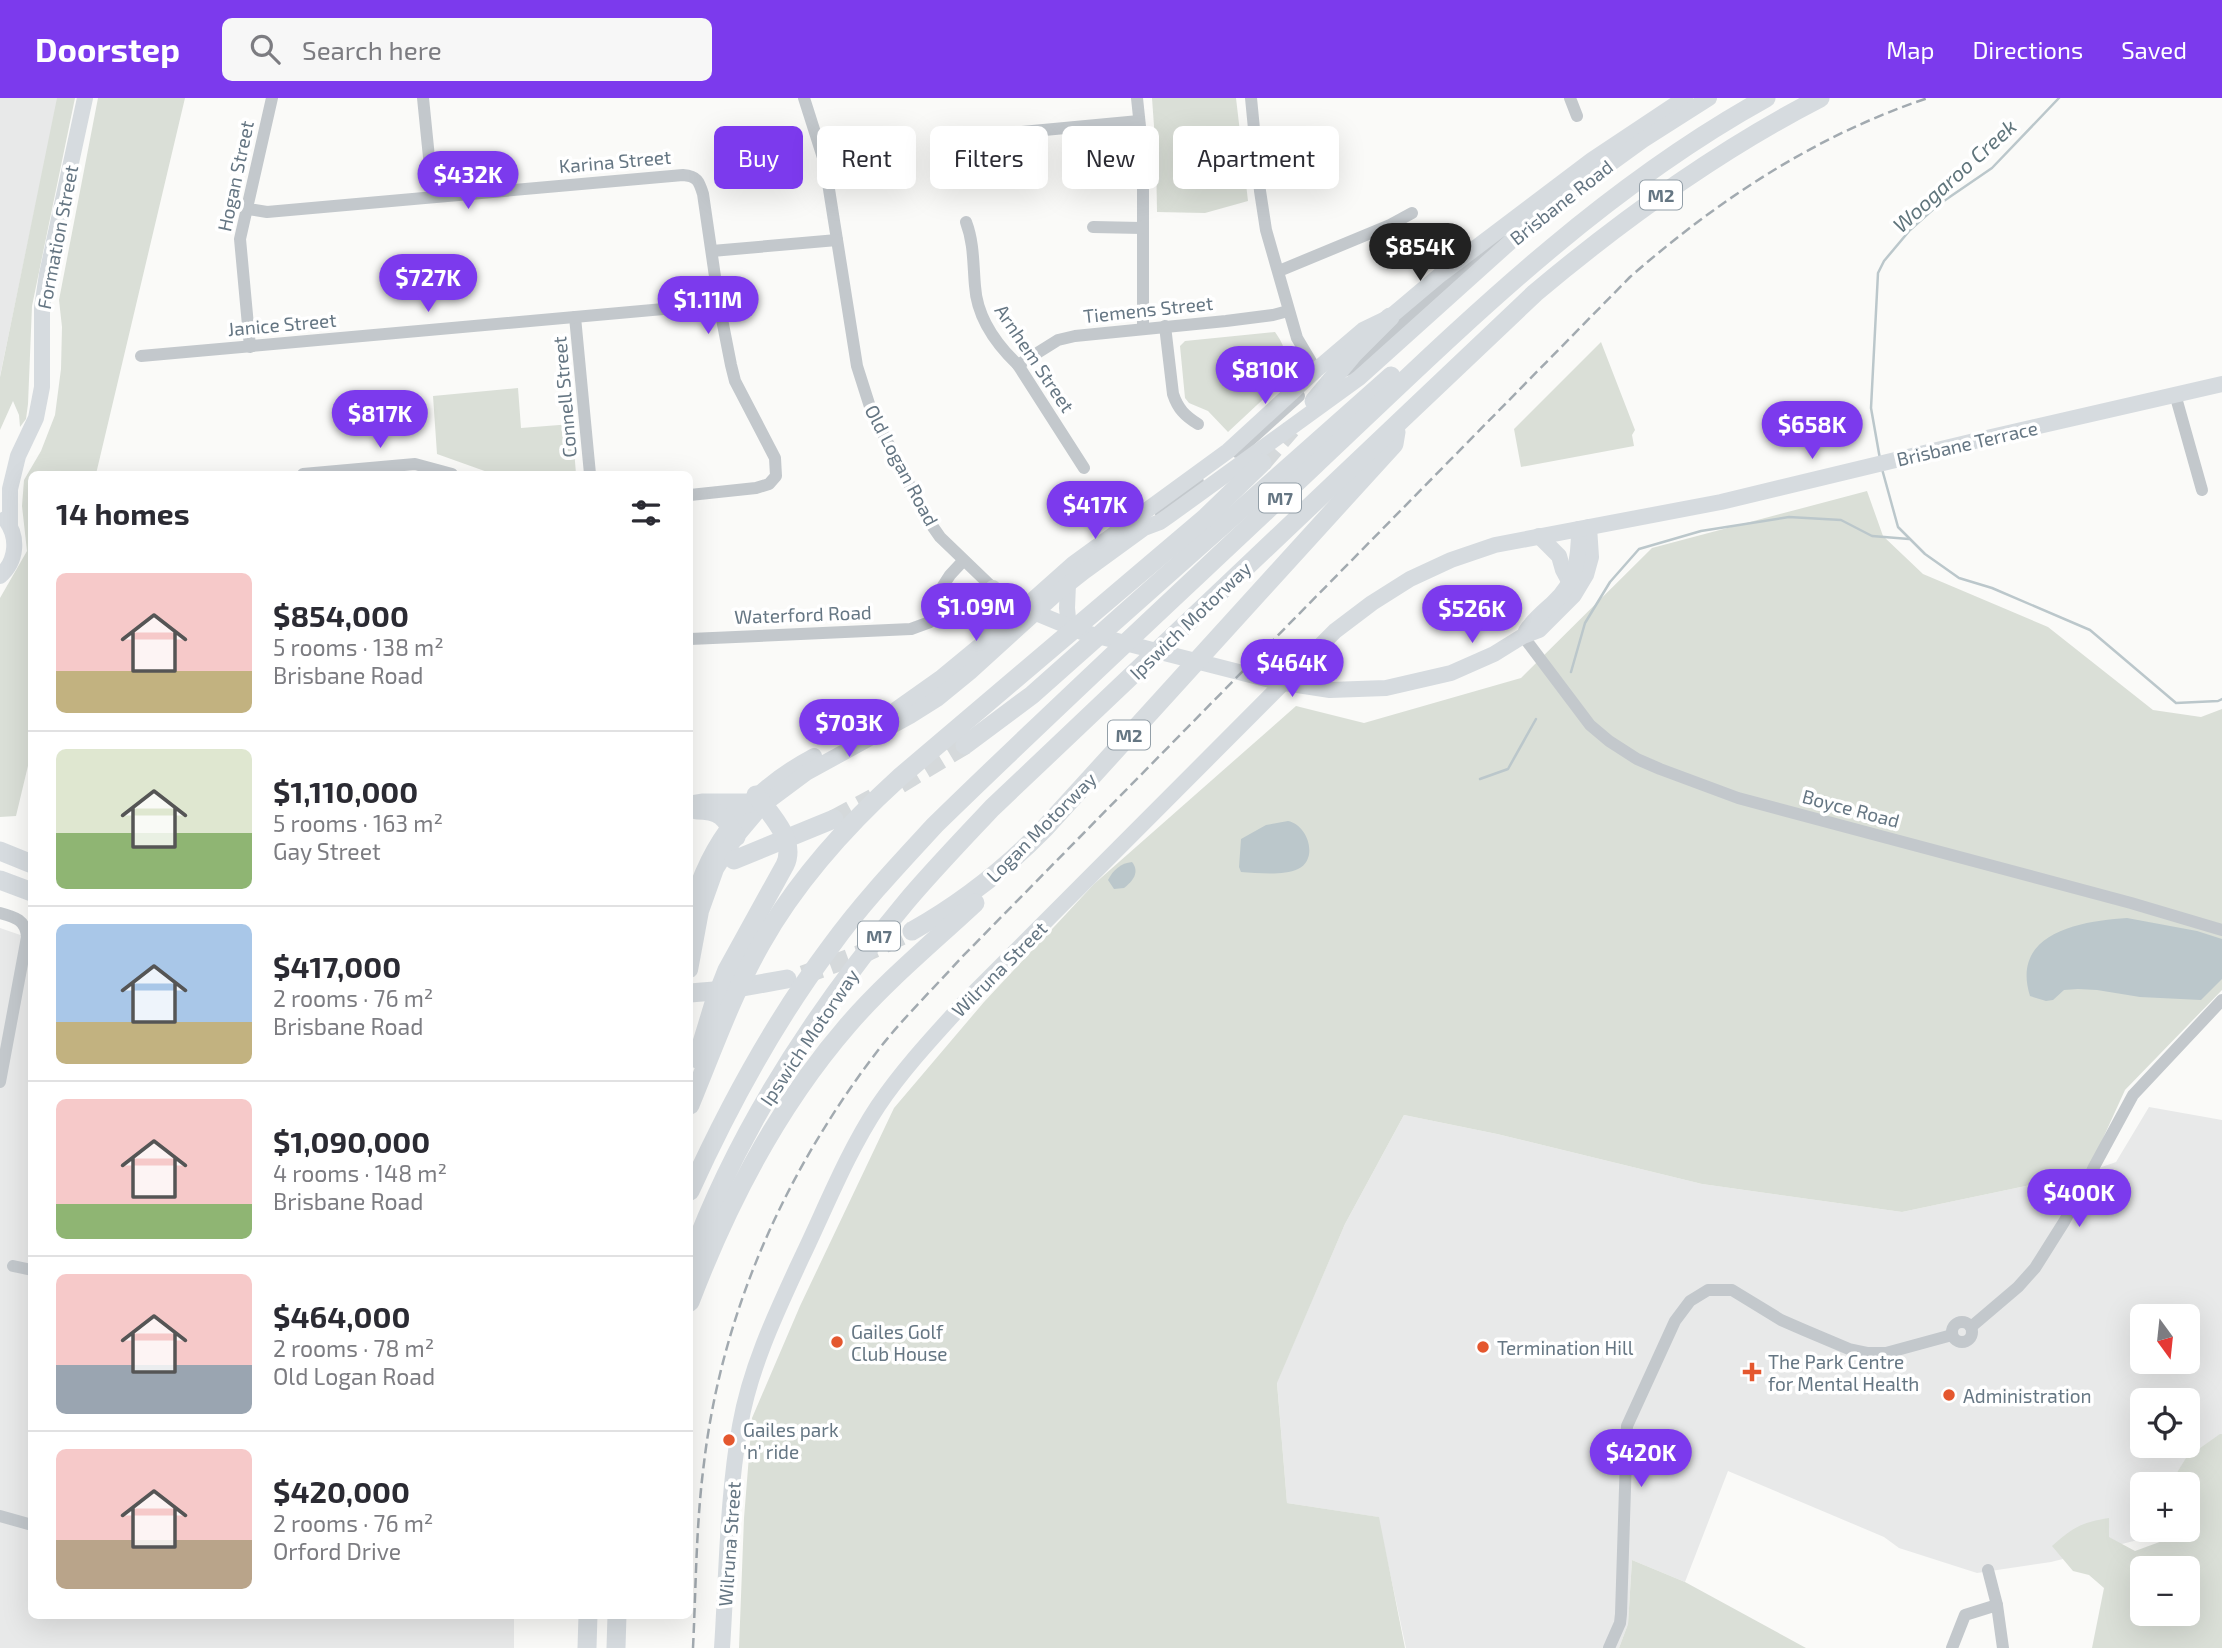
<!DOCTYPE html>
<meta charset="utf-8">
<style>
body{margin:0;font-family:"Exo 2",sans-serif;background:#f7f7f7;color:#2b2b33;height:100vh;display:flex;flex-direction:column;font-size:26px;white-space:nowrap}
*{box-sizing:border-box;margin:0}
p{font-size:23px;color:#7c7c81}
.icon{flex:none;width:38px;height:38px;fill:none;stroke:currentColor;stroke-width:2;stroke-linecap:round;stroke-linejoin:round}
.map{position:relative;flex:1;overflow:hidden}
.side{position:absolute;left:28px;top:373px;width:665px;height:1148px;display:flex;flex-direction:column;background:#fff;border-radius:10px;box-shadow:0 7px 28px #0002}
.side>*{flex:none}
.guide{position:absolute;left:714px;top:28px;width:665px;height:63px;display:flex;gap:14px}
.needle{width:46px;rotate:165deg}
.buttons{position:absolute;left:2130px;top:1206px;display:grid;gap:14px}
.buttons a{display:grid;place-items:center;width:70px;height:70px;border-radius:10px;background:#fff;box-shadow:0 7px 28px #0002;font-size:35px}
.price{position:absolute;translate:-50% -60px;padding:0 16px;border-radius:24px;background:#7c3aed;color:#fff;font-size:23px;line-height:46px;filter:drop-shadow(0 2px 4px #0008)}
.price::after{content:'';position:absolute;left:50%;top:42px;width:21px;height:16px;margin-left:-10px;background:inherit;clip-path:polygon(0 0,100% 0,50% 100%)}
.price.on{background:#222;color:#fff}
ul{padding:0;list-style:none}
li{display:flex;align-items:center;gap:21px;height:175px;padding:0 28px}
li+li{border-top:2px solid #e1e1e2}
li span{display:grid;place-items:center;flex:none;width:196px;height:140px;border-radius:10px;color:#555}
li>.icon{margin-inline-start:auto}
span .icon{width:84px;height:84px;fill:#fffc;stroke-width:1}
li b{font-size:30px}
h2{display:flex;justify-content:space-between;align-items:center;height:84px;padding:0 28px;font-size:30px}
.tag{padding:0 24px;border-radius:10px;background:#fff;box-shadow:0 7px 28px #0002;font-size:24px;line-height:63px}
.tag.on{background:#7c3aed;color:#fff}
header{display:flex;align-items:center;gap:42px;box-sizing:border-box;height:98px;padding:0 35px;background:#7c3aed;color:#fff}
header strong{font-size:33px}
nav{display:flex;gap:38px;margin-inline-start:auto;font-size:24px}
.search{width:490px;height:63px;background:#f7f7f7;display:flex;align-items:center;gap:18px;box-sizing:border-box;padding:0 24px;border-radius:10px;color:#7c7c81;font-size:26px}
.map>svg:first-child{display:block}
.built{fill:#e8e9e9;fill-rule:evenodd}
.green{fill:#dadfd7;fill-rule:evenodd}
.water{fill:#bbc7cb}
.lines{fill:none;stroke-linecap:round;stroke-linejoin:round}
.stream{stroke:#bbc7cb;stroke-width:2.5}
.highway-tunnel{stroke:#d5d9db;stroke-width:19;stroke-dasharray:19 10;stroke-linecap:butt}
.minor{stroke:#c3c8cc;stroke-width:12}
.major{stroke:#d6dbdf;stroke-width:16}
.highway{stroke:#d6dbdf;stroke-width:19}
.rail{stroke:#a2aab0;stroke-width:2.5;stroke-dasharray:10 5;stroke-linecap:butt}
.poi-dot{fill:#e4572e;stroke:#fff;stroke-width:2.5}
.labels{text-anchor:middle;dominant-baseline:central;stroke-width:7;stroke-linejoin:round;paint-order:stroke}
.shield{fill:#fff;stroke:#939fa8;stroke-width:2}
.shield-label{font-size:18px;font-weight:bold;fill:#657683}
.street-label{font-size:19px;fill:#657683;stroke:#fff}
.poi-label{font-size:19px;fill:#657683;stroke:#fff;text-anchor:start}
.water-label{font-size:21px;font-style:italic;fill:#60757c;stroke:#fff}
</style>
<header>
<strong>Doorstep</strong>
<div class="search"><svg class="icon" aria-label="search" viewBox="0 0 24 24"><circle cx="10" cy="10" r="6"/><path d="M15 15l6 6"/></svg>Search here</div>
<nav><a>Map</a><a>Directions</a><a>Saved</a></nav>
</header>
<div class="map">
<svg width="2222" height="1550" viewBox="0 0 2222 1550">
<rect width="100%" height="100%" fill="#fafaf8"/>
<g class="built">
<path d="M0 0H58L0 278Z"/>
<path d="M0 830 32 841V1517H514V1550H0Z"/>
<path d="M2149 1009 2222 1022V1420L2188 1386H2142V1432H2177L2051 1464 1977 1475 1899 1450 1884 1439 1728 1373 1685 1484 1632 1462 1628 1526 1619 1550H1406L1378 1419 1287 1405 1277 1284 1345 1126 1404 1017 1497 1036 1702 1086 1902 1114 2082 1076 2116 1064ZM2142 1218H2188V1264H2142ZM2142 1302H2188V1348H2142Z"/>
</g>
<g class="green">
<path d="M57 0H75L32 208 28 306 26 321 20 329 19 317 13 303 0 332V279Z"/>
<path d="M98 0H185L96 376H32V651L16 718 0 719V500L27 453 22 408 24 382 41 353 55 317 61 271 62 229 59 202Z"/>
<path d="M1152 0H1236L1248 103 1205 115 1157 114 1156 56Z"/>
<path d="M1275 234C1284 246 1291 265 1286 280L1228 334 1208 313 1189 305 1185 300 1180 248 1185 243Z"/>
<path d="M1601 244 1635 332 1632 337 1634 348 1521 369 1514 331Z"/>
<path d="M518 290 521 330 572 326 576 376H493L437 356 433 298Z"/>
<path d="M1867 393 1883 438 1923 476 2048 529 2153 612 2201 619 2222 611V892L2125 992 2094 1060 2082 1076 1902 1114 1702 1086 1497 1036 1404 1017 1345 1126 1277 1285 1287 1405 1379 1419 1405 1550H739L744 1420 752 1320 800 1208 894 1010 984 904 1094 786 1296 608 1364 625 1521 580 1652 450Z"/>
<path d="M2220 1336H2222V1550H2092L2104 1490 2089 1477 2073 1473 2052 1448C2074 1429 2080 1425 2109 1420V1439L2135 1453 2165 1442 2168 1432H2188V1386H2170L2186 1360ZM2142 1470H2188V1516H2142Z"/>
<path d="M1632 1462 1685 1484 1806 1550H1619L1628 1526Z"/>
</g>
<g class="water">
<path d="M1288 723C1308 727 1319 761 1298 771 1283 778 1258 775 1241 774L1239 769 1241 741 1266 727Z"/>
<path d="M1132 764C1140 774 1133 783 1124 790L1114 791 1108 782C1113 772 1121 765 1132 764Z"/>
<path d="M2127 820 2197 833 2222 841V881L2201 902 2140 899 2097 892 2078 891 2064 892 2053 902 2046 903 2030 898C2010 834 2082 823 2127 820Z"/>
</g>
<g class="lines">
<g class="stream">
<path d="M1880 361 1871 310 1878 175 1884 163 1910 132 1938 107 1992 70 2059 0"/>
<path d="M1882 371 1898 429 1925 456 1959 480 1992 490 2090 532 2176 605 2218 603 2222 601"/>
<path d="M1571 574 1585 525 1610 484 1639 451 1701 433 1789 419 1841 422 1872 438 1909 441"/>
<path d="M1480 681 1508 671 1536 621"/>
</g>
<g class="highway-tunnel">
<path d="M1262 365 1291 331"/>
<path d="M900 686 965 647"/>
<path d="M834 721 873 700"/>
<path d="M803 877 869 853 912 833"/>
</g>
<g class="minor">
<path d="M423 0 433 99"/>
<path d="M804 0 825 66 857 268 871 312 926 419 940 439 993 490 1024 509"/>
<path d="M1137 0 1143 57V230"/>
<path d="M1251 0 1260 93 1266 132 1297 240 1316 272"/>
<path d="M1570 0 1577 18"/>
<path d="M1012 35 1139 23"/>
<path d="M248 111 267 114 683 77C697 78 699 83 703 96L719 206 731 267 735 283 775 360 776 378 769 386 756 390 690 397"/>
<path d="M966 124C974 145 973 166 975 188 977 220 996 246 1018 267L1084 370"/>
<path d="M1093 129 1142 130"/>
<path d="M712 153 837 142"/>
<path d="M1279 173 1390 127 1412 115"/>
<path d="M575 219 590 376"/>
<path d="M1165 228 1173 296C1178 311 1185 318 1198 326"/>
<path d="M250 249 240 141 272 0"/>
<path d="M141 258 719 206"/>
<path d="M1018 267 1058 242 1075 238 1226 223 1273 217 1288 213"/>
<path d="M1340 274 1356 269 1395 230 1437 192 1501 143"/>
<path d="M2175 296 2202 392"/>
<path d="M1237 354 1299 298"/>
<path d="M303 376 415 366 452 376"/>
<path d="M1161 416 1198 384"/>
<path d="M1523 538 1590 627 1609 643 1637 661 1660 671 1738 700 2131 805 2222 832"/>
<path d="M690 541 911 531 930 524 939 509 941 491 950 477 963 463"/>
<path d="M0 815C15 819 26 822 27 839L0 984"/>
<path d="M13 1168 32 1172"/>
<circle cx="1962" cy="1234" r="10"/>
<path d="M1971 1229 2018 1189 2035 1170 2064 1124 2133 997 2222 902"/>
<path d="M0 1418 32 1427"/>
<path d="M1988 1472 1997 1507 2003 1550"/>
<path d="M1609 1550 1620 1525 1621 1516 1627 1328 1675 1223 1690 1203 1708 1192H1732L1781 1222 1804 1232 1849 1251 1868 1255H1886L1952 1237"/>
<path d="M1952 1550 1965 1517 1997 1507"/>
</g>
<g class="major">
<path d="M10 427V391L18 358 36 320 42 289V210L47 176 85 0"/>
<path d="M1539 438 1559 458 1563 472 1570 485"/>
<path d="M0 478C17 463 19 439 5 421"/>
<path d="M1068 486 1067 510 1069 530"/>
<path d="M1029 512 1082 534 1278 584 1330 592 1386 590 1451 575 1494 556 1523 538 1539 532 1574 497 1586 477 1591 459 1589 429"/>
<path d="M1526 533C1533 522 1543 514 1553 505 1576 484 1579 461 1579 431"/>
<path d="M987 541 995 516 993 490"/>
<path d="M856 636 894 613 942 579 999 532 1073 466 1228 353 1316 272 1363 232 1390 219 1441 176 1592 62 1685 0"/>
<path d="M690 812C709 741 750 692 814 658"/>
<path d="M690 872 701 813 716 771 736 739 763 707 806 675 910 618 937 601 970 574 1057 495 1085 473 1144 430 1160 424 1170 417 1359 280 1518 137 1556 105 1643 42 1709 0"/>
<path d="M722 1550C727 1476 727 1401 740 1328 750 1269 777 1213 802 1159 826 1109 847 1055 878 1008 903 971 933 939 963 906L1335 533 1372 505 1410 481 1451 462 1495 447 1721 404 1987 340 2222 286"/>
</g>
<g class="highway">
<path d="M1314 303 1354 255 1390 219"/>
<path d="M965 647 1032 597 1391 278"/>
<path d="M690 707 702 705H749"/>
<path d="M697 712C720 712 725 719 736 739"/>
<path d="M0 753 32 766"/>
<path d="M734 762 834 721"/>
<path d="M0 782 32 794"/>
<path d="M912 833C962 805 1005 771 1045 730L1394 346 1396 334"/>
<path d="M690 895 726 892 787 881"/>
<path d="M697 961 714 905 727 872 785 767C797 742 770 716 756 697"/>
<path d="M690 1007C712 954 732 897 761 846 797 782 846 728 900 679L1205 420 1262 365"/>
<path d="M690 1093C729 1007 774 924 831 848 862 805 899 766 935 727 1060 605 1188 487 1315 367 1456 234 1594 95 1766 0"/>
<path d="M690 1162C738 1030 816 912 906 804 933 772 963 741 992 710L1535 195C1623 121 1717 53 1820 0"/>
<path d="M690 1204C728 1104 777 1009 848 927 886 883 932 845 975 805"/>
<path d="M587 1550 588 1517"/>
<path d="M616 1550 617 1517"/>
</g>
<path class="rail" d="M693 1550C696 1488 696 1426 704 1365 722 1213 786 1072 879 951 904 919 934 890 961 860L1630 179C1718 102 1816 37 1928 0"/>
</g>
<g class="poi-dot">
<circle cx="837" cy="1244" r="7"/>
<circle cx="1483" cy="1249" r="7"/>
<path d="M1748.5 1263.5h7v7h7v7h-7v7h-7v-7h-7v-7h7z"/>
<circle cx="1949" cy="1297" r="7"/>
<circle cx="729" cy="1342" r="7"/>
</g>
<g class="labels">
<g class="shield">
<rect x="1640" y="82.5" width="42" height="29" rx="5"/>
<rect x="1259" y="385.5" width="42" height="29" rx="5"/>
<rect x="1108" y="622.5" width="42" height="29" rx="5"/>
<rect x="858" y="823.5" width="42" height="29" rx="5"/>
</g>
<g class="shield-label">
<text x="1661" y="97">M2</text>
<text x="1280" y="400">M7</text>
<text x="1129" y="637">M2</text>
<text x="879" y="838">M7</text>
</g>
<g class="street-label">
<text transform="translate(615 63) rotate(-5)">Karina Street</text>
<text transform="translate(235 78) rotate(-78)">Hogan Street</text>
<text transform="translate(1561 104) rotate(-38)">Brisbane Road</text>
<text transform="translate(57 139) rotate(-79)">Formation Street</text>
<text transform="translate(1148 211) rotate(-6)">Tiemens Street</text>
<text transform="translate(282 226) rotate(-5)">Janice Street</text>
<text transform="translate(1035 260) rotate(56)">Arnhem Street</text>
<text transform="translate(564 299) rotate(-95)">Connell Street</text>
<text transform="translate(1967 345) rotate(-13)">Brisbane Terrace</text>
<text transform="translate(902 367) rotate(62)">Old Logan Road</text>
<text transform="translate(803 516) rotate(-2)">Waterford Road</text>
<text transform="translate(1190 522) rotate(-44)">Ipswich Motorway</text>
<text transform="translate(1851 710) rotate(15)">Boyce Road</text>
<text transform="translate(1041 729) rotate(-45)">Logan Motorway</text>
<text transform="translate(999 871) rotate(-45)">Wilruna Street</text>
<text transform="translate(809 939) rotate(-56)">Ipswich Motorway</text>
<text transform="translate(729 1446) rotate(-86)">Wilruna Street</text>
</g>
<g class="poi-label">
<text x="851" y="1233">Gailes Golf<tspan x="851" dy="22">Club House</tspan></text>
<text x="1497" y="1249">Termination Hill</text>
<text x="1768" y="1263">The Park Centre<tspan x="1768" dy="22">for Mental Health</tspan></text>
<text x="1963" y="1297">Administration</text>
<text x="743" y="1331">Gailes park<tspan x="743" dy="22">'n' ride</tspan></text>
</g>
<g class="water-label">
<text transform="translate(1954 77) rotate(-42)">Woogaroo Creek</text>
</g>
</g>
</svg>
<div class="buttons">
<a><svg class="needle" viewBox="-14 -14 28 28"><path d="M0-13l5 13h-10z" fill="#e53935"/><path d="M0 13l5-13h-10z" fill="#7c7c81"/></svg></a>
<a><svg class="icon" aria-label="locate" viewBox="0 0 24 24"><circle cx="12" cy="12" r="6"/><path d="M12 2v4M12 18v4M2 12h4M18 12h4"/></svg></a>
<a>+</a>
<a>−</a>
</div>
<b class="price" style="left:468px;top:113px">$432K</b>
<b class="price on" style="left:1420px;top:185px">$854K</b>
<b class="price" style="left:428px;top:216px">$727K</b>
<b class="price" style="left:708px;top:238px">$1.11M</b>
<b class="price" style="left:1265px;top:308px">$810K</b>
<b class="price" style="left:380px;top:352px">$817K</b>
<b class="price" style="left:1812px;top:363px">$658K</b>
<b class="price" style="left:1095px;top:443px">$417K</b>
<b class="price" style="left:976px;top:545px">$1.09M</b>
<b class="price" style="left:1472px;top:547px">$526K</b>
<b class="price" style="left:1292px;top:601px">$464K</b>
<b class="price" style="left:849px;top:661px">$703K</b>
<b class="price" style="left:2079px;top:1131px">$400K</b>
<b class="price" style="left:1641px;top:1391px">$420K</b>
<div class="guide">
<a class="tag on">Buy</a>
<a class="tag">Rent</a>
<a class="tag">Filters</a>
<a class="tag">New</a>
<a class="tag">Apartment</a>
</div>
<section class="side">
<h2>14 homes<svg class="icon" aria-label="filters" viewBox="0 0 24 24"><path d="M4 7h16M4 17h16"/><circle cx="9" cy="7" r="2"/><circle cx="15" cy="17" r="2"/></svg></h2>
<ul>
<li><span style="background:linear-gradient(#f6c9c9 70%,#c2b280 0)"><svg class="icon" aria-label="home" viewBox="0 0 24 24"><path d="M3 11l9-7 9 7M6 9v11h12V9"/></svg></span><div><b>$854,000</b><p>5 rooms · 138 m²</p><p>Brisbane Road</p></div></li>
<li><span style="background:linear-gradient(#dfe7d0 60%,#8fb573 0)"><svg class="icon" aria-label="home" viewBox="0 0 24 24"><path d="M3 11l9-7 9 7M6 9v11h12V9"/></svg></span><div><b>$1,110,000</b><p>5 rooms · 163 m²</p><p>Gay Street</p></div></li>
<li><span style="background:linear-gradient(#a9c7e8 70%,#c2b280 0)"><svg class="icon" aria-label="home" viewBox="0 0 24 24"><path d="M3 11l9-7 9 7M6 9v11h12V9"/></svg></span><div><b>$417,000</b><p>2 rooms · 76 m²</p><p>Brisbane Road</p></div></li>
<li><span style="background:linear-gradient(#f6c9c9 75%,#8fb573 0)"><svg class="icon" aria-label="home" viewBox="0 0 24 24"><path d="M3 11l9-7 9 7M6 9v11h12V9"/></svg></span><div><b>$1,090,000</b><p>4 rooms · 148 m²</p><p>Brisbane Road</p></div></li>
<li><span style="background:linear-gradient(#f6c9c9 65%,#9aa5b1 0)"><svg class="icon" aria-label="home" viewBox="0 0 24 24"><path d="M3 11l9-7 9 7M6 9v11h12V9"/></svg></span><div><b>$464,000</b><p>2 rooms · 78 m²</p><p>Old Logan Road</p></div></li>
<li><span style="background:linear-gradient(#f6c9c9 65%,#b9a48a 0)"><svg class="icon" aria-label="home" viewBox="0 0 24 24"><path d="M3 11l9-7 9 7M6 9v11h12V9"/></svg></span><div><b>$420,000</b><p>2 rooms · 76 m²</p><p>Orford Drive</p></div></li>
</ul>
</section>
</div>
